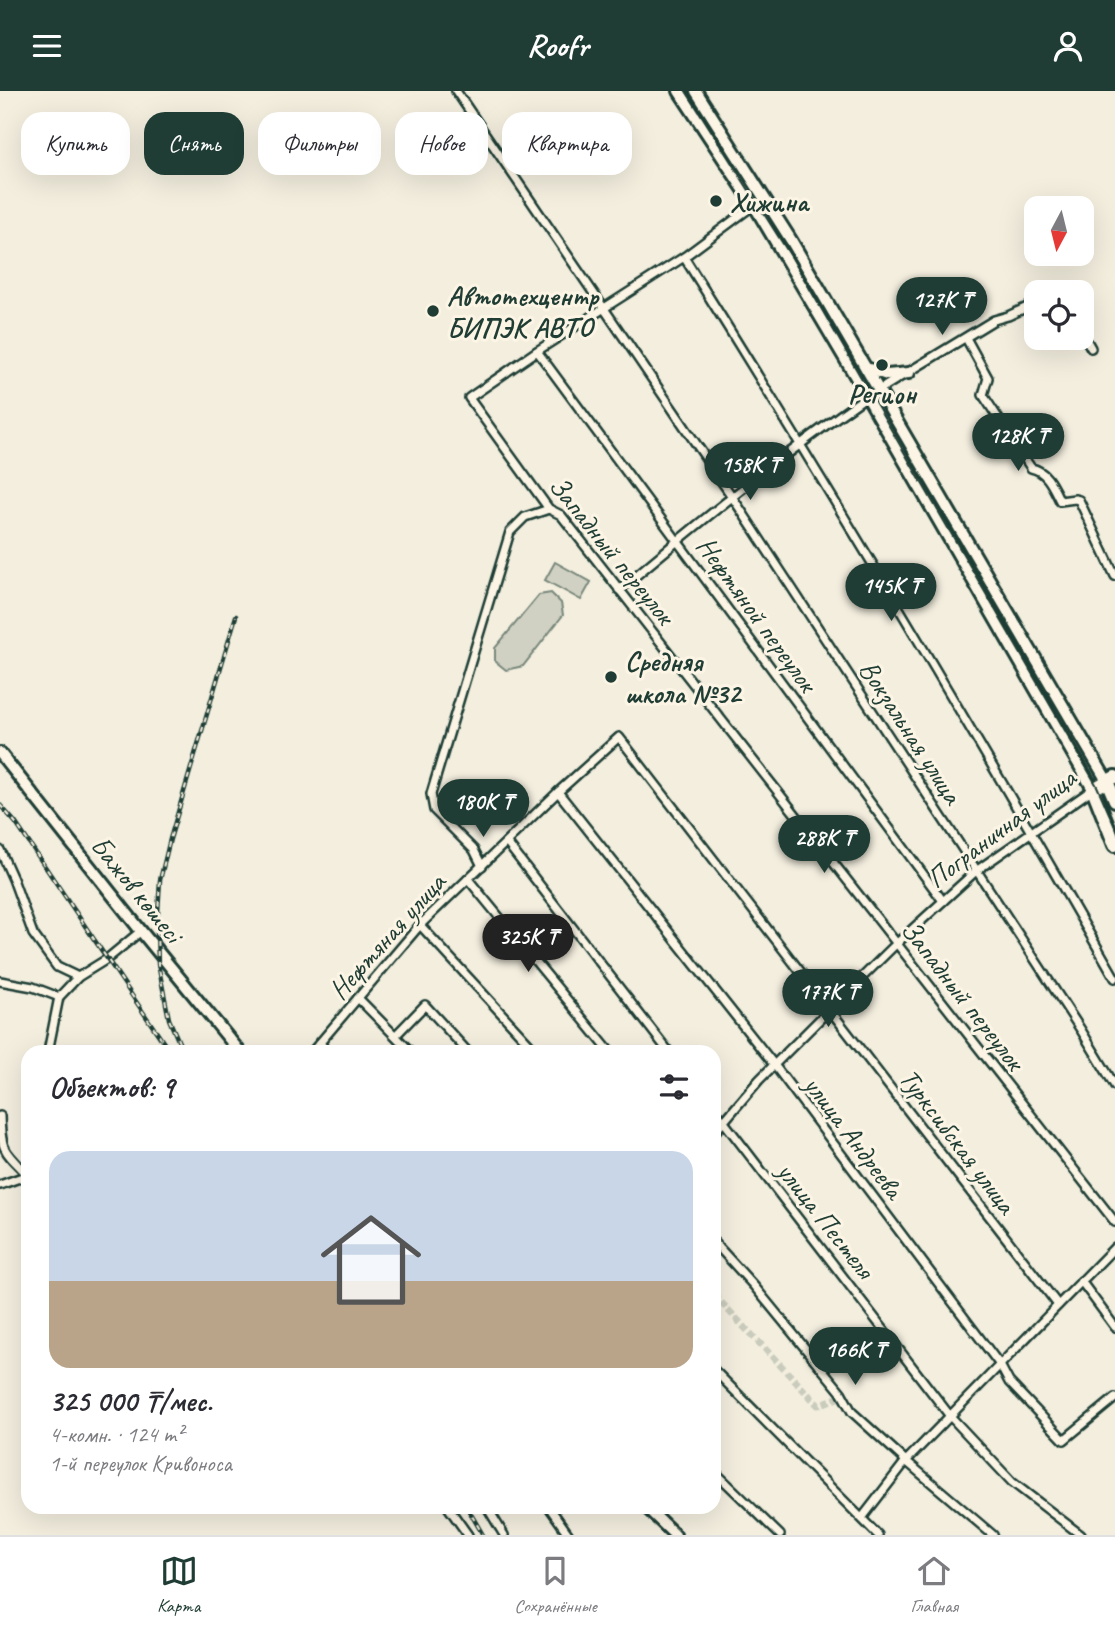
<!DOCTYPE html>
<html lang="ru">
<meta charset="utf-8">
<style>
body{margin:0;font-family:Caveat,sans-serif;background:#f2f2f3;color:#2b2b33;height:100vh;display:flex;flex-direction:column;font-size:26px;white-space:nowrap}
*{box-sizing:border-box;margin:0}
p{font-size:23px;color:#7c7c81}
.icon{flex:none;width:38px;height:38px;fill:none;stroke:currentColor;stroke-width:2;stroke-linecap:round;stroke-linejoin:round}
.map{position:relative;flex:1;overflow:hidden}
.details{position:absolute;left:21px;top:954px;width:700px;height:469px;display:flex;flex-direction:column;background:#fff;border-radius:21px;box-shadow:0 7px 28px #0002}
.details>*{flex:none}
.hud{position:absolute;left:21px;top:21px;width:700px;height:63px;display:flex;gap:14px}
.needle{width:46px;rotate:187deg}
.tools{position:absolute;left:1024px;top:105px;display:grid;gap:14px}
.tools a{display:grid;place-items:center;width:70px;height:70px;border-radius:14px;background:#fff;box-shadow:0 7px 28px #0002;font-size:35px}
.price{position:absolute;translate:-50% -60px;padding:0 16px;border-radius:24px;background:#1f3d34;color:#fff;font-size:23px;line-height:46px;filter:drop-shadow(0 2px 4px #0008)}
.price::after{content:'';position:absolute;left:50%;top:42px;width:21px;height:16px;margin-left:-10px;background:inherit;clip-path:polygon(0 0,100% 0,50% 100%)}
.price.selected{background:#222;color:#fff}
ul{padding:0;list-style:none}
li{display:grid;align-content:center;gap:14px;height:371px;padding:0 28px}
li+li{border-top:2px solid #e1e1e2}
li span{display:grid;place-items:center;height:217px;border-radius:21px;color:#555}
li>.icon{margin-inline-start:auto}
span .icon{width:126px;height:126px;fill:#fffc;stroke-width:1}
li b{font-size:30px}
h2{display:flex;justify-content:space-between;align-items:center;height:84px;padding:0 28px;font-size:30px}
.pill{padding:0 24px;border-radius:21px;background:#fff;box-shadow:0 7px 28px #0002;font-size:24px;line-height:63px}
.pill.selected{background:#1f3d34;color:#fff}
header{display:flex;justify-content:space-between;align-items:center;height:91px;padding:0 28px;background:#1f3d34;color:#fff;font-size:32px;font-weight:600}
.tabs{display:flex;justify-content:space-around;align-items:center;height:98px;border-top:2px solid #e1e1e2;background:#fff;font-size:19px;color:#7c7c81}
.tabs a{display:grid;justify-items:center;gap:4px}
.tabs .selected{color:#1f3d34}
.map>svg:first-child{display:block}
.pitch{fill:#d0d1c2;stroke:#78877b;stroke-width:2}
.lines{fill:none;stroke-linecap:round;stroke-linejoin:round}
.street-tunnel{stroke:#c9cbbc;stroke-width:7;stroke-dasharray:7 3.5;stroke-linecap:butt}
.street-casing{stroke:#1f3d34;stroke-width:12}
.primary-casing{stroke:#1f3d34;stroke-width:16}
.highway-casing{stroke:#1f3d34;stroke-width:18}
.street{stroke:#fcf5e5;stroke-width:7}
.primary{stroke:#fcf5e5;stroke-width:10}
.highway{stroke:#fcf5e5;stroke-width:12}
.tram{stroke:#1f3d34;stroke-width:2}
.rail-casing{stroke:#1f3d34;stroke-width:4.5}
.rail{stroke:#fcf5e5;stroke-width:2;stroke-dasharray:5;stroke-linecap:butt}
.poi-dot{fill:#1f3d34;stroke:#fcf5e5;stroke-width:2.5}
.labels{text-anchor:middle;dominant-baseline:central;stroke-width:6;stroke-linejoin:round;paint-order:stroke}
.poi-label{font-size:28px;font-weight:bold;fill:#1f3d34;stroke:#fcf5e5;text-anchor:start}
.street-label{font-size:28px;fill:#1f3d34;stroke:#fcf5e5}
</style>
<header><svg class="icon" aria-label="menu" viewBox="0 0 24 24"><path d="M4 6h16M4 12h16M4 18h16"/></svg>Roofr<svg class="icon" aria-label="person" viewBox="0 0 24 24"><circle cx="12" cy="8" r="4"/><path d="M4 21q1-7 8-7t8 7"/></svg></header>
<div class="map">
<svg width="1115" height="1444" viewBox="0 0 1115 1444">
<rect width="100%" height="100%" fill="#f3eede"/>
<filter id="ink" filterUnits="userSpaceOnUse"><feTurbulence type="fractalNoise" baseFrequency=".0143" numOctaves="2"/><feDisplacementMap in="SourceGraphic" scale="14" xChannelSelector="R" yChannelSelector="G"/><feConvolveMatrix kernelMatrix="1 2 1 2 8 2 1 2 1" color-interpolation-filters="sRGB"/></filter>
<g filter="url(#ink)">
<g class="pitch">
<path d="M555 471 591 491 581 509 545 489Z"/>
<path d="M551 502 561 512 563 524 523 575 506 579 495 570V557L539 504Z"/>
</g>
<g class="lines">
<path class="street-tunnel" d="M714 1204 818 1314 843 1305"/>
<defs>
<g id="street">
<path d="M456 0 733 407 1081 939 1115 995"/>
<path d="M754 114 684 166 537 260 469 307 549 418 561 424 1115 1131"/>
<path d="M684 166C833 403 976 644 1115 887"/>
<path d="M1082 241 1091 257"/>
<path d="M966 247 988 287 983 304 1031 377C1047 380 1053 396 1060 410L1075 408 1079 409 1115 485"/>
<path d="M537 260 943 810"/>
<path d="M879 299 994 229 1008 225 1036 212"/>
<path d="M619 499C699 431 781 365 867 305"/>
<path d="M558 701 775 975 1000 1274 1009 1291 1064 1349 1115 1307"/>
<path d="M507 752 669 961"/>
<path d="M0 759 13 788 33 843 57 876 78 886"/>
<path d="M482 775 474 759 434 719 431 703 510 441 525 426 549 418"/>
<path d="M468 788 610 961"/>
<path d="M420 834 537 961"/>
<path d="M0 890 33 896 59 906"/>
<path d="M358 907 411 961"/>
<path d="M396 944 425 914 468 961"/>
<path d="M320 952 327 961"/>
<path d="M48 961 59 906 78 886 107 868 141 840"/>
<path d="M312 961 420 834 558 701 619 646 1058 1214"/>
<path d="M714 1018 950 1325 1012 1391 1081 1444"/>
<path d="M0 1025C1 1060 4 1060 28 1084"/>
<path d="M714 1042 759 989 830 918 896 853 976 780 1093 698"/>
<path d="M0 1094 28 1084"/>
<path d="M714 1151 754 1195 841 1301 852 1321 906 1370 993 1444"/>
<path d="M1081 1190 1115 1236"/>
<path d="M714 1279 878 1444"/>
<path d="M714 1380 780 1444"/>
<path d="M448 1416 468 1444"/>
<path d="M487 1416 504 1444"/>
<path d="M549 1416 569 1444"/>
<path d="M862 1427 906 1370 1115 1156"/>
</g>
<g id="primary">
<path d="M679 0 754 114 867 305 1093 698"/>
<path d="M696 0 791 149 1107 690"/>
<path d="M866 277 887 284 909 282"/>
<path d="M0 662 141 840 240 961"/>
<path d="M646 1416 675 1444"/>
</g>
<g id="highway">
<path d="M1115 686 1093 698 1115 754"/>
<path d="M1107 690 1115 709"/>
</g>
</defs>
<use href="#street" class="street-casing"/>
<use href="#primary" class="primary-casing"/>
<use href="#highway" class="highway-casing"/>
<use href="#street" class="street"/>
<use href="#primary" class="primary"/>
<use href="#highway" class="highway"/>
<path class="tram" d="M686 0 792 167 1097 695 1115 736"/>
<defs>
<g id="rail">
<path d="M0 714 15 731 170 961"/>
<path d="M183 961 169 928 158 873 157 838 160 789 170 748 236 525"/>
<path d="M467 1416 483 1444"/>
</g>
</defs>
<use href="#rail" class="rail-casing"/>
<use href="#rail" class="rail"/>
</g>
</g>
<g class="poi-dot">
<circle cx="716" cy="110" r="7"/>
<circle cx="433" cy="220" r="7"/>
<circle cx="882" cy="274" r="7"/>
<circle cx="611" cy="586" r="7"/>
</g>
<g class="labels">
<g class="poi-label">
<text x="730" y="110">Хижина</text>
<text x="447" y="204">Автотехцентр<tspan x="447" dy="32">БИПЭК АВТО</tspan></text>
<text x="882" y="302" text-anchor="middle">Регион</text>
<text x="625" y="570">Средняя<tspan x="625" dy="32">школа №32</tspan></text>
</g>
<g class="street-label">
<text transform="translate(612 459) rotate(51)">Западный переулок</text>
<text transform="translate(757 523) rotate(54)">Нефтяной переулок</text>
<text transform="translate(911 641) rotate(57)">Вокзальная улица</text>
<text transform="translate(1001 737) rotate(-37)">Пограничная улица</text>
<text transform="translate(137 798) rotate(51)">Бажов көшесі</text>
<text transform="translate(387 845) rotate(-48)">Нефтяная улица</text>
<text transform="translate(963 904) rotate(52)">Западный переулок</text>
<text transform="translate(854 1046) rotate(53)">улица Андреева</text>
<text transform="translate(958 1050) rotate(53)">Турксибская улица</text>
<text transform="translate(826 1129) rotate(52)">улица Пестеля</text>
</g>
</g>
</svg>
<div class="tools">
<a><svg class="needle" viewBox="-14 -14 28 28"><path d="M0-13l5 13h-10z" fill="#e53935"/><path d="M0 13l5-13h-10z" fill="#7c7c81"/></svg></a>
<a><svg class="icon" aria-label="locate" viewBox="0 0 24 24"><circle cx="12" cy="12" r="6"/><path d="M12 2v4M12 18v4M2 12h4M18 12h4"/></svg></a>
</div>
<b class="price" style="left:942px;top:246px">127K ₸</b>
<b class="price" style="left:1018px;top:382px">128K ₸</b>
<b class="price" style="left:750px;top:411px">158K ₸</b>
<b class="price" style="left:891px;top:532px">145K ₸</b>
<b class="price" style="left:483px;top:748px">180K ₸</b>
<b class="price" style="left:824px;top:784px">288K ₸</b>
<b class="price selected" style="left:528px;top:883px">325K ₸</b>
<b class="price" style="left:828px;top:938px">177K ₸</b>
<b class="price" style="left:855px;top:1296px">166K ₸</b>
<div class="hud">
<a class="pill">Купить</a>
<a class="pill selected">Снять</a>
<a class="pill">Фильтры</a>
<a class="pill">Новое</a>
<a class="pill">Квартира</a>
</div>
<section class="details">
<h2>Объектов: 9<svg class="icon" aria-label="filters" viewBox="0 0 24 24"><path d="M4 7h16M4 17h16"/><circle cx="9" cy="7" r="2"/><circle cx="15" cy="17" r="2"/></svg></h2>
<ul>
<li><span style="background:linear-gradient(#c9d6e8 60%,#b9a48a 0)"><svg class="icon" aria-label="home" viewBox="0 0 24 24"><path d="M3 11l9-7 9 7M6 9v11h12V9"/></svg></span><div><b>325 000 ₸/мес.</b><p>4-комн. · 124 m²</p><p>1-й переулок Кривоноса</p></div></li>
</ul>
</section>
</div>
<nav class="tabs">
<a class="selected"><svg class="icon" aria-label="map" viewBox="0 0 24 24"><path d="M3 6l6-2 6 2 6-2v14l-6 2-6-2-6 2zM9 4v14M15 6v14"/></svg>Карта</a>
<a><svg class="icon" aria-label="saved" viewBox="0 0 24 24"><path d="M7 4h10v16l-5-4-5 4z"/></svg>Сохранённые</a>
<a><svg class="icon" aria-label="home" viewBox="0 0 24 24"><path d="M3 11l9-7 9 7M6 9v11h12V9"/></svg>Главная</a>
</nav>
